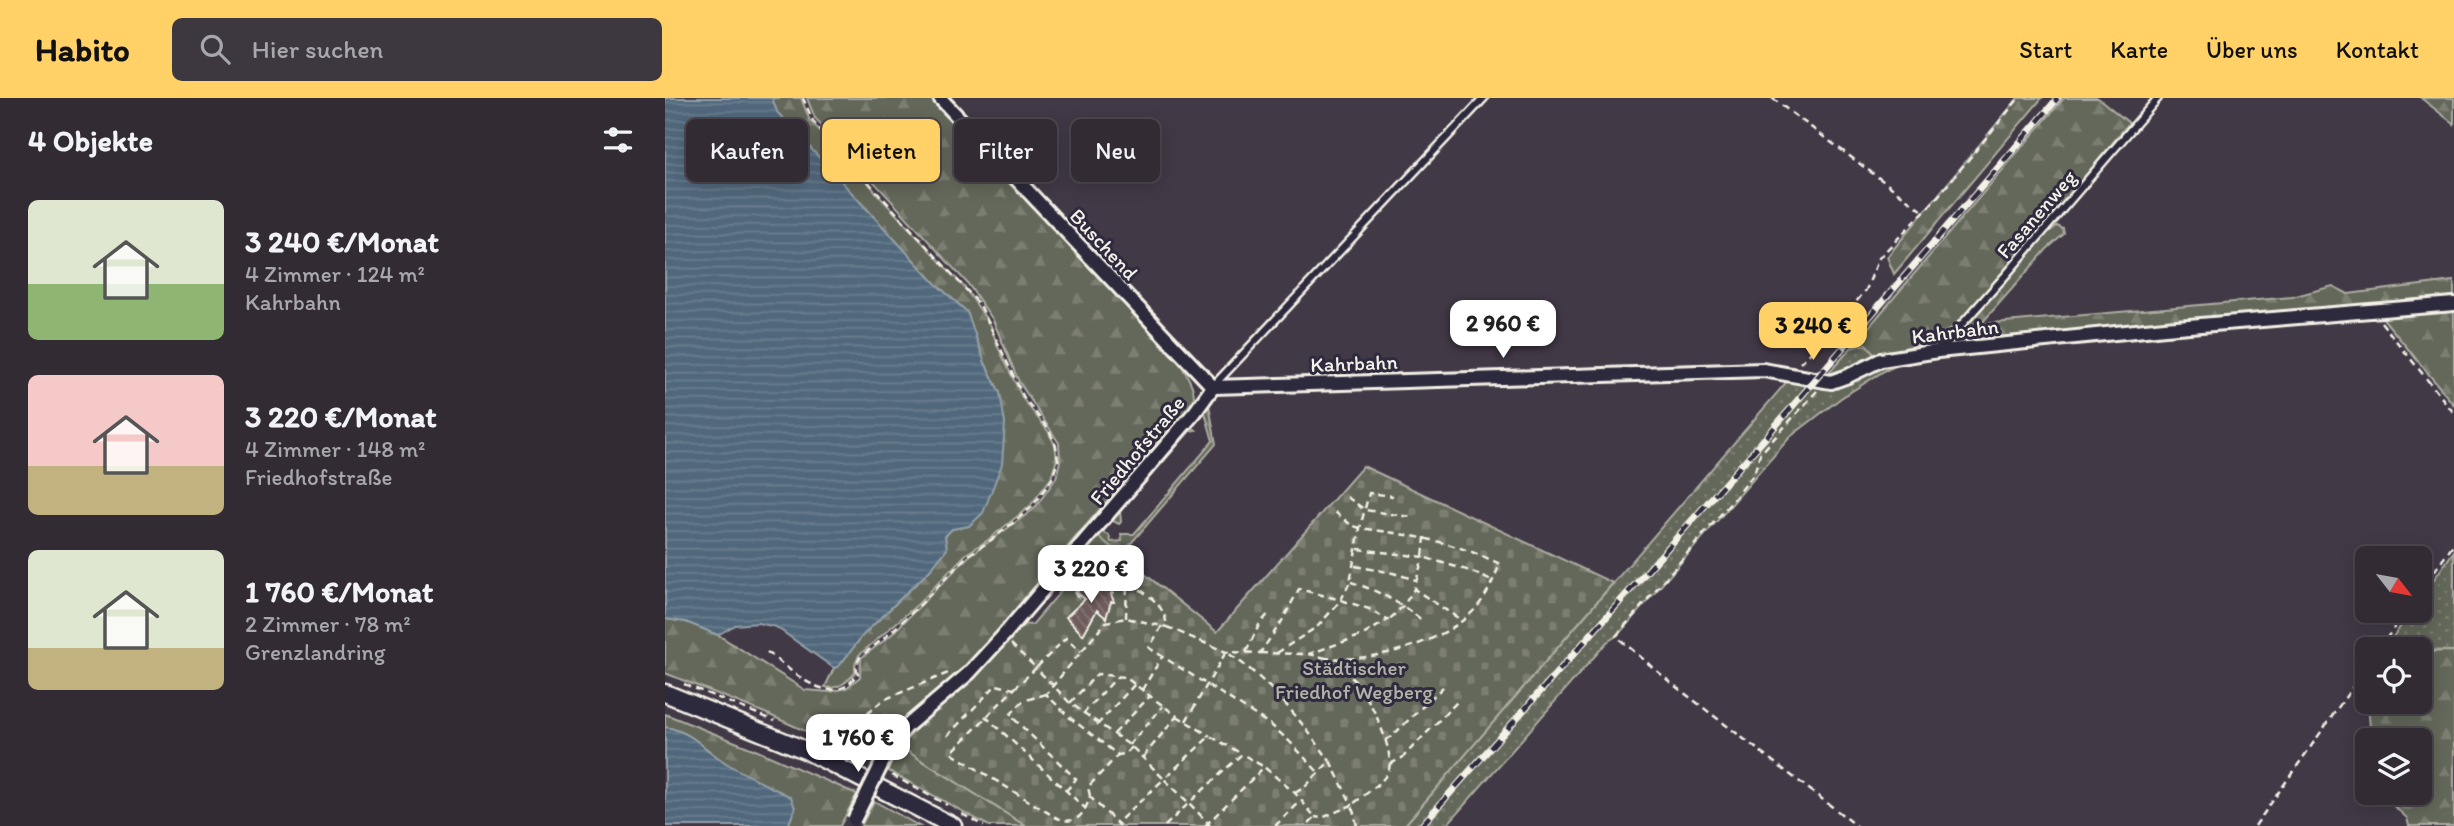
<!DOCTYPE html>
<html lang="de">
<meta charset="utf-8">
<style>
body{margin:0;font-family:Itim,sans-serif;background:#3d3740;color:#f1f3f6;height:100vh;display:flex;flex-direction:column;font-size:26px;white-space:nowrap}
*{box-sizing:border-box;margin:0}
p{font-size:23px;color:#a8a7ac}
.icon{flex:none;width:38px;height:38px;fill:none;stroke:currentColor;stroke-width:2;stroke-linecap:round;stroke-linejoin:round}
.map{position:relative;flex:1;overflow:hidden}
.panel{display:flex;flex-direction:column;background:#322b34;width:665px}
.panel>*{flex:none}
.banner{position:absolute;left:21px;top:21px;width:665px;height:63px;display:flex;gap:14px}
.needle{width:46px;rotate:121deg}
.controls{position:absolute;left:1690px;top:448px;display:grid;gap:14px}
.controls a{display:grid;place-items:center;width:77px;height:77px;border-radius:10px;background:#322b34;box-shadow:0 4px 18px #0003,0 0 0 2px #4d474f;font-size:35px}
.price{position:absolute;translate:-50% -60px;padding:0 16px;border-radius:14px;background:#fff;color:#222;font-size:23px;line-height:46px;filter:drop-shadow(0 2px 4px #0008)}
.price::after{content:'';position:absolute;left:50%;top:42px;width:21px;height:16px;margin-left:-10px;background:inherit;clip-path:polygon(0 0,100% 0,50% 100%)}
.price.active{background:#ffd166;color:#111}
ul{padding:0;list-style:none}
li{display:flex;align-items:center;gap:21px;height:175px;padding:0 28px}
li span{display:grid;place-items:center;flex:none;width:196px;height:140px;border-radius:10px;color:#555}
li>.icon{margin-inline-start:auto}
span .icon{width:84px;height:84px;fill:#fffc;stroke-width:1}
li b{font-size:30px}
h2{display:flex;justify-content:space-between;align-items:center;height:84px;padding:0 28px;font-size:30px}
.chip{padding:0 24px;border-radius:10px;background:#322b34;box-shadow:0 4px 18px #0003,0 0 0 2px #4d474f;font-size:24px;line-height:63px}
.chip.active{background:#ffd166;color:#111}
header{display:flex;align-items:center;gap:42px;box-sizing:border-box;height:98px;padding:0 35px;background:#ffd166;color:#111}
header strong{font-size:33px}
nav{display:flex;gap:38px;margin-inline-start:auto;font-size:24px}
.search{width:490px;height:63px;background:#3d3740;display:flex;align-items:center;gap:18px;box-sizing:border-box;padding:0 24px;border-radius:10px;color:#a8a7ac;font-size:26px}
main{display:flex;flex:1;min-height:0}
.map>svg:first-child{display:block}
.grass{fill:url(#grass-dots);stroke:#acaca1;stroke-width:2}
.forest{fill:url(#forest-firs);stroke:#acaca1;stroke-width:2}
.cemetery{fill:url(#cemetery-stones);stroke:#acaca1;stroke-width:2}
.water{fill:url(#water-rules);stroke:#929fa7;stroke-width:2}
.building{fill:url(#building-back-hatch);stroke:#f4f1e8;stroke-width:2}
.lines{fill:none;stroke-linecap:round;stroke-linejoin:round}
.lane-casing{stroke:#f4f1e8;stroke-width:11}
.street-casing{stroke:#f4f1e8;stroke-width:18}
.secondary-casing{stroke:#f4f1e8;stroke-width:21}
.path{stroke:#f4f1e8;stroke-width:2.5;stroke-dasharray:7 5;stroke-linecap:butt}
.lane{stroke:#2f2a3d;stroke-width:6}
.street{stroke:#2f2a3d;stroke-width:12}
.secondary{stroke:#2f2a3d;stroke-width:16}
.rail-casing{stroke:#f4f1e8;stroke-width:7}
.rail{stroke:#2f2a3d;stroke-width:4.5;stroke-dasharray:13;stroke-linecap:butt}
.street-bridge-casing{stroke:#f4f1e8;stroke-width:18;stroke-linecap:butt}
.street-bridge{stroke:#2f2a3d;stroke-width:12}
.labels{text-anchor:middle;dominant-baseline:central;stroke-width:6;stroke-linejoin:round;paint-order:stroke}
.street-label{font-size:21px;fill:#f4f1e8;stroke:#2f2a3d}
.park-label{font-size:21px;fill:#b3b3a8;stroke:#2f2a3d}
</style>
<header>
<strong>Habito</strong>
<div class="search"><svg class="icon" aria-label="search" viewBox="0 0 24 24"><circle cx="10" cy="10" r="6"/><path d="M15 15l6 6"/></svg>Hier suchen</div>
<nav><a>Start</a><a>Karte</a><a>Über uns</a><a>Kontakt</a></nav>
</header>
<main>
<section class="panel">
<h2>4 Objekte<svg class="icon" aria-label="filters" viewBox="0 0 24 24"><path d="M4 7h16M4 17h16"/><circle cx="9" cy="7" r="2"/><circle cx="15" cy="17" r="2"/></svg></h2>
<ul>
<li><span style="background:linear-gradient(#dfe7d0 60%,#8fb573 0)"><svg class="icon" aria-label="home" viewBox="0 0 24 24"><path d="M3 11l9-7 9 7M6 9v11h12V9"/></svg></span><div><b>3 240 €/Monat</b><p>4 Zimmer · 124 m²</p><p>Kahrbahn</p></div></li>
<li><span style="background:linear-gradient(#f6c9c9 65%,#c2b280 0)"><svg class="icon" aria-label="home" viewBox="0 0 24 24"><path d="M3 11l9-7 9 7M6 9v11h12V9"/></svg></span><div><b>3 220 €/Monat</b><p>4 Zimmer · 148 m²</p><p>Friedhofstraße</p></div></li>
<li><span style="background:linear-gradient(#dfe7d0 70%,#c2b280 0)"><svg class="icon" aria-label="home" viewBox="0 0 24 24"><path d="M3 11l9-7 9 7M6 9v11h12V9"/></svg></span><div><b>1 760 €/Monat</b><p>2 Zimmer · 78 m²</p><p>Grenzlandring</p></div></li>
</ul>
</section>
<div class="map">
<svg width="1789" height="728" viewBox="0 0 1789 728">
<defs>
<pattern id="grass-dots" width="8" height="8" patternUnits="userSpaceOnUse" patternTransform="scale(1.75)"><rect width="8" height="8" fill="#64685a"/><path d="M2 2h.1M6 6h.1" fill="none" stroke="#7b7e72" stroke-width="1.8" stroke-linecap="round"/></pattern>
<pattern id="forest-firs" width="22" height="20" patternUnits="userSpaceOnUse" patternTransform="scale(1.75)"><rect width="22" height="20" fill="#64685a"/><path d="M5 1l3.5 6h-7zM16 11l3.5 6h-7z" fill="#7b7e72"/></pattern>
<pattern id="cemetery-stones" width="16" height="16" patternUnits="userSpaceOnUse" patternTransform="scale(1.75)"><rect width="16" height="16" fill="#64685a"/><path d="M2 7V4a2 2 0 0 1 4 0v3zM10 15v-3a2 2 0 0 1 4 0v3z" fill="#7b7e72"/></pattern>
<pattern id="water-rules" width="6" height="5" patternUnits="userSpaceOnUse" patternTransform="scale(1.75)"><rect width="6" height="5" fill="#51687c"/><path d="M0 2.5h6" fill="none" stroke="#6b7e8f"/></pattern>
<pattern id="building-back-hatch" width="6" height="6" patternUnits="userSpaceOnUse" patternTransform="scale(1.75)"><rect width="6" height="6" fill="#6e5c5b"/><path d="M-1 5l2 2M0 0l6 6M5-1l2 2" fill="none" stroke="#837473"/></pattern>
</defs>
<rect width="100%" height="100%" fill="#423946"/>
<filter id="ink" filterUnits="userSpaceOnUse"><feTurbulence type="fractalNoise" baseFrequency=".0143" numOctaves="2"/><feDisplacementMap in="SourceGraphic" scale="14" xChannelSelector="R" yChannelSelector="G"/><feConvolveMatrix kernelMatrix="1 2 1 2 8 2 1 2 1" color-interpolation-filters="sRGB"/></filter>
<g filter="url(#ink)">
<g class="grass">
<path d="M1201 246 1210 257 1173 279 1164 275 1186 250Z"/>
<path d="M1240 264 1219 273 1176 300 1125 339 953 537 942 544 781 728H739L1124 281 1159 291 1167 290 1217 265Z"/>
<path d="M1789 453V553L1719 551 1747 513H1755V501Z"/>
</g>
<g class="forest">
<path d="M107 0H136L145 23 184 61 215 99 300 190 326 228 332 247 358 301 383 333 390 347 392 361 386 380 365 408 323 442 301 456 253 506 194 557 190 567V575C182 584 173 592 160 589L169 570 174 568 199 536 266 471 282 451 280 438 287 431 304 428 335 295 320 265 302 214 270 185 112 14Z"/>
<path d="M142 0H267L512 261C540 304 531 304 501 341L497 339 398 454 401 457 308 564 221 640 210 655 207 663 100 615 0 575V521L21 524 53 537 140 592 165 594 181 590 195 579 196 560 225 538 303 459 369 411 391 380 395 363 394 345 354 284 328 222 303 186 150 20Z"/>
<path d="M1353 0H1377L1229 176 1222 159Z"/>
<path d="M1399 0H1433L1464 25 1304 219C1275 240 1245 251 1210 257L1201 246 1186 250Z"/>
<path d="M1756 0H1789V26Z"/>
<path d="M1392 128 1398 131 1399 136 1382 151 1316 226 1627 199 1668 188 1683 196 1789 183V198L1300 243 1295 240 1294 235 1378 138Z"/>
<path d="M1789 211V307L1716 218Z"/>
<path d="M544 307 551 346 456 457 430 436 433 432 444 437 446 444 457 443 456 436H469L548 343 539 311Z"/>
<path d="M526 328 531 332 525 333 455 413 456 424 454 426 444 421Z"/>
<path d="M1789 553V728H1744L1742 720 1723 703 1722 695H1755V642H1720L1719 632 1705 629 1703 607 1696 593 1703 581V604H1755V554Z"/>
<path d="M0 616 88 651 192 696 175 728H123L130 710C106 694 80 679 56 662 35 648 26 634 0 629Z"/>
<path d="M234 648 361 728H324L222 672Z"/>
<path d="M209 703 254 728H196Z"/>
</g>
<path class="cemetery" d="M698 368 948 485 739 728H361L234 648 354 526 367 527 419 466 413 456 430 436 552 534Z"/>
<g class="water">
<path d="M0 0H107L112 14 270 185 302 214 320 265 335 295 340 325 337 366 318 415 304 428 287 431 280 438 282 451 266 471 199 536 174 568 169 570 111 529 93 525 70 527 53 537 21 524 0 521Z"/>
<path d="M0 629C29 634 38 651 61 665 82 678 104 688 126 699L130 710 123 728H0Z"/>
</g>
<path class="building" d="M425 483 433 485 434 483 440 486 448 495 446 496 449 504H446L441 520 432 512 418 537 401 519 420 501 411 494 425 486Z"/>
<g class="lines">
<defs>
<g id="lane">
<path d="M1274 252 1340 178 1493 0"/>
<path d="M549 287 819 0"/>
</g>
<g id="street">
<path d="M275 0 548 289"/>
<path d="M548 289 1098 272 1166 284 1183 278 1216 262 1273 253 1500 230 1789 206"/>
<path d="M227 645 242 628 304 575 338 538 530 314 548 289"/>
</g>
<path id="secondary" d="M0 595 140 652 288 728"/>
</defs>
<use href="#lane" class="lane-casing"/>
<use href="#street" class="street-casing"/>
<use href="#secondary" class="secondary-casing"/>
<g class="path">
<path d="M1107 0 1258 113"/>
<path d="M1716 224 1789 315"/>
<path d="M1135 265 1158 243 1201 192 1214 160 1270 102 1354 0"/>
<path d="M1152 293 1095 356 1089 376 1069 401 951 538 1005 584 1192 728"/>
<path d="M682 399 700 412 746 419"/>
<path d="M670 414 686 427 695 430C746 437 787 443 835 466 830 478 825 490 818 501 791 543 709 565 661 560 671 567 682 575 691 584 704 598 732 656 723 674 716 687 698 697 687 707L692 728"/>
<path d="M760 439 758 459 805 473 827 483"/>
<path d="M693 451 758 459 749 491"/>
<path d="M430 452C441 462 451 474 463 483 481 496 500 505 502 529L561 554 595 555 617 523 634 491 676 502 685 484 695 430 704 395 728 398"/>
<path d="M690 468 728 475 751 482"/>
<path d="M686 484C714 493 736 505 759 524"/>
<path d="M400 487 416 501"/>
<path d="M1755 493 1789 446"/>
<path d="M461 520 462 482"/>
<path d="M725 521 739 507 749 491 796 522"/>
<path d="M497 528 484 550 606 627 624 643 654 675"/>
<path d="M346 546 371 570 401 540 416 554"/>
<path d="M1714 551 1741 513"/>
<path d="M102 554C122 568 154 603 181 588 185 586 189 579 193 576L191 568 195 559 224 536 256 506 302 458 329 440 367 409 387 381 393 362 391 348 384 332 359 300 315 207 148 23 138 0"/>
<path d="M581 554 594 527 605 514"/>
<path d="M595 555 644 556 661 560"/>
<path d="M612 555 653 528 676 502 704 511 723 522 698 537 644 556"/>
<path d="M19 586 110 623"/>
<path d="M349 591 371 570 405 605 467 649 499 681 452 725"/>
<path d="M477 592 497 559"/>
<path d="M381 596 358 603 345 617 411 681 401 693"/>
<path d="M405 605 432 576 460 579 485 598 448 637"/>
<path d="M418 616 453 578"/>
<path d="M320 618 421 711"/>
<path d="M512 618 545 638"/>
<path d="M521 623 561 554C604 581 636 623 665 663"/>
<path d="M432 627 470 586"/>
<path d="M282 638 331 587 349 591 286 655 390 719C411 728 418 719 425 699L455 728"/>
<path d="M720 642 726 639 779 588"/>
<path d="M464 647 498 608"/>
<path d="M467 649 460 656 453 657 404 619 381 596 441 524 461 520 502 529"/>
<path d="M170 651 194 623 218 602 283 575"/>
<path d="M478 659 512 618 485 598"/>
<path d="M725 666 737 660 793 603"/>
<path d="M227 677 282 707"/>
<path d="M630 695 640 689 665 663 687 707 657 720 650 719"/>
<path d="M425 698 423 689 453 657"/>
<path d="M297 716 319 728"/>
<path d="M500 728 524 705 499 681 545 638 577 656"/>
<path d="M540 728 543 725 524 705 577 656 599 669"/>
<path d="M545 728 543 725 599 669 630 695 650 719 641 728"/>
<path d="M610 728 636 703"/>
<path d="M1590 728 1703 567"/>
</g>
<use href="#lane" class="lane"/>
<use href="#street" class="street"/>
<use href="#secondary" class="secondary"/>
<defs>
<path id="rail" d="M756 728 1101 339 1393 0"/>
</defs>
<use href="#rail" class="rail-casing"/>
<use href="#rail" class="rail"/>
<defs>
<path id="street-bridge" d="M189 722 227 645"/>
</defs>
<use href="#street-bridge" class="street-bridge-casing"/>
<use href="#street-bridge" class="street-bridge"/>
</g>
</g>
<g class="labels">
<g class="street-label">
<text transform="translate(1371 116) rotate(-49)">Fasanenweg</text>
<text transform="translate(439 146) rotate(47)">Buschend</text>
<text transform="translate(1290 233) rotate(-7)">Kahrbahn</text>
<text transform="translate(689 265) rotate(-2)">Kahrbahn</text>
<text transform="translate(472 352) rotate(-50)">Friedhofstraße</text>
</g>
<g class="park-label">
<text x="689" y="569">Städtischer<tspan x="689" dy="24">Friedhof Wegberg</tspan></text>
</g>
</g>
</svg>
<div class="controls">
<a><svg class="needle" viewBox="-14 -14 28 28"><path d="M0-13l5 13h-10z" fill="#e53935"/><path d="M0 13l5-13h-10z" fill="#a8a7ac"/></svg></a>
<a><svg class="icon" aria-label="locate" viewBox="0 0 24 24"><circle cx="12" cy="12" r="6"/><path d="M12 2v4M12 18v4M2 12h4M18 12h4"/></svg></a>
<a><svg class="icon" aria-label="layers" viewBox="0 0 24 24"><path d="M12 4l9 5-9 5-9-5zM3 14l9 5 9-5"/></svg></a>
</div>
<b class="price" style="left:838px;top:262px">2 960 €</b>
<b class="price active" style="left:1148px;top:264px">3 240 €</b>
<b class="price" style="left:426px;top:507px">3 220 €</b>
<b class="price" style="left:193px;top:676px">1 760 €</b>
<div class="banner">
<a class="chip">Kaufen</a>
<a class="chip active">Mieten</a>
<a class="chip">Filter</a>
<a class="chip">Neu</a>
</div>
</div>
</main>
